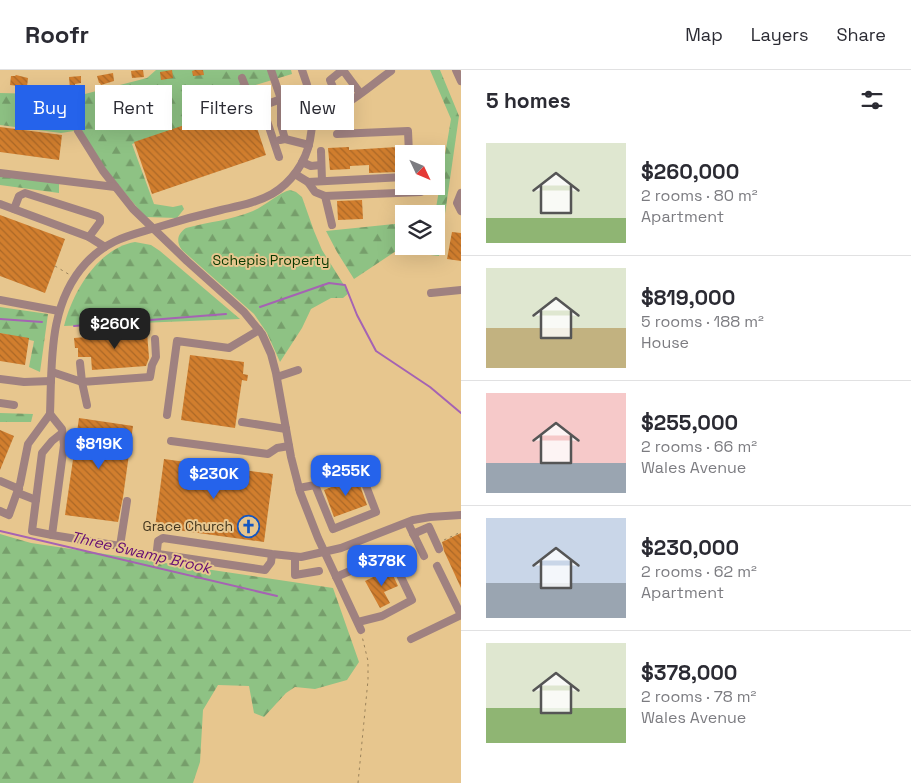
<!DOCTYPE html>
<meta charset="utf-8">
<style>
body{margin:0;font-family:"Space Grotesk",sans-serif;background:#f7f7f7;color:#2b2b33;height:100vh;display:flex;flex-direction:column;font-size:19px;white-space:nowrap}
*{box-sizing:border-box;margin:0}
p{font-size:16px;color:#7c7c81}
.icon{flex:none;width:28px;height:28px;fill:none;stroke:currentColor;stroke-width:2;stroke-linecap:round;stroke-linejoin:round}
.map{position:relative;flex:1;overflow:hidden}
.side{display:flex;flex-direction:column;background:#fff;width:450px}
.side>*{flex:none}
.hud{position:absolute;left:15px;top:15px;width:370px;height:45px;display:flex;gap:10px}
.needle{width:32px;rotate:134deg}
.controls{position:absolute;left:395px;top:75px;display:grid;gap:10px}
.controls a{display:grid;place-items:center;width:50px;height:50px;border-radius:0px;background:#fff;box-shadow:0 5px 20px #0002;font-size:25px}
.price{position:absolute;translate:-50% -42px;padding:0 11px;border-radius:10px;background:#2563eb;color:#fff;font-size:16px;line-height:32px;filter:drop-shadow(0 1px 2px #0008)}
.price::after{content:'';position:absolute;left:50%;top:30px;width:15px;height:11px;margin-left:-8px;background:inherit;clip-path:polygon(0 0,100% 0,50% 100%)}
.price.on{background:#222;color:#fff}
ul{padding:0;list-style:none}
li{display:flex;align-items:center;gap:15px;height:125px;padding:0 25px}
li+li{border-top:1px solid #e1e1e2}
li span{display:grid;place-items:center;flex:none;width:140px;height:100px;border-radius:0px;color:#555}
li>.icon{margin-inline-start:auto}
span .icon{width:60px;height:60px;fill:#fffc;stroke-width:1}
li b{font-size:21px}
h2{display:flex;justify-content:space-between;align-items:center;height:60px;padding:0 25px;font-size:21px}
.chip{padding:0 18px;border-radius:0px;background:#fff;box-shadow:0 5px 20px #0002;font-size:18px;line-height:45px}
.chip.on{background:#2563eb;color:#fff}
header{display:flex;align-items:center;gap:30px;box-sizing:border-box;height:70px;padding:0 25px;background:#fff;border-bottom:1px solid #e1e1e2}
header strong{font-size:24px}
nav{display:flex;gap:28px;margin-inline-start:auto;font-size:18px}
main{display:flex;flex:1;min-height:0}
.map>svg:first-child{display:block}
.forest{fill:url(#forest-firs)}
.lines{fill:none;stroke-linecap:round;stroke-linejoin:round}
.stream{stroke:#a563b3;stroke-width:2}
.building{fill:url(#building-back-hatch)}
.path{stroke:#9b835b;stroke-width:1;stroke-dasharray:2.5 4;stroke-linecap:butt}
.minor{stroke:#9f8180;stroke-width:8}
.labels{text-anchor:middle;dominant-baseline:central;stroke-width:4;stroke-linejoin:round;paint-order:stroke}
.park-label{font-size:14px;fill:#083900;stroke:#e7c68e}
.poi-label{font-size:14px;fill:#43361f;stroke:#e7c68e;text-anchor:end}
.water-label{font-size:15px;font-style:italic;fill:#640c74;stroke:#e7c68e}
</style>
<header>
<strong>Roofr</strong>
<nav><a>Map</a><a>Layers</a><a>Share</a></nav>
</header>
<main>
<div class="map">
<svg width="461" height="713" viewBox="0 0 461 713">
<defs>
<pattern id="forest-firs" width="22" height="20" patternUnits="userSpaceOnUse" patternTransform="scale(1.25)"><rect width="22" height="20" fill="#8ec284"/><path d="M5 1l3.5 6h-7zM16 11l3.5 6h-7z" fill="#769e6b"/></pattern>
<pattern id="building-back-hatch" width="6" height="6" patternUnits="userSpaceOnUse" patternTransform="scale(1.25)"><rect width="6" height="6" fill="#d17e2e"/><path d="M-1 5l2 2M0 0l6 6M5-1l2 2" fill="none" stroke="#ab6827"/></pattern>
</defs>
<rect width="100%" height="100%" fill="#e7c68e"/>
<g class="forest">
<path d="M156 0H291L292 4 242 19 239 38 132 74 154 134 173 137 182 135 184 139 177 148 145 147 74 61 61 63 0 55V23L81 25 147 8Z"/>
<path d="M430 0H440L459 46 439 186 396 181 354 209 337 182 326 161 404 153V176H436L435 144 451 49Z"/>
<path d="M0 102 59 112V123L0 115Z"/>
<path d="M290 120 296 122 302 127 314 161 322 180 349 223 343 228H331L311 239 302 258 280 292 267 263 254 244 182 180C176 172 177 164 186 158 208 152 232 150 253 141 265 136 280 122 290 120Z"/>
<path d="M135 172 151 175 160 181 240 249 64 256C72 223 98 178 135 172Z"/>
<path d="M0 237 48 244 40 302 29 297 34 271 0 263Z"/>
<path d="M0 343 33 344 31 352H0Z"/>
<path d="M0 464 31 473 333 518 359 592 347 610 315 619 295 617 286 623 264 647 254 643 249 616 218 615 203 640 200 692 193 713H0Z"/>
</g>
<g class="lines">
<g class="stream">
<path d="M260 237 329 213 345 215 357 245 376 281 430 317 461 343"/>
<path d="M0 249 42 252"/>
<path d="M74 256 226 244"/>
<path d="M0 461 277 526"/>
</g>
</g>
<g class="building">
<path d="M140 0H143L144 7 132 8 131 1Z"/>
<path d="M172 0 173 8 161 10 160 2Z"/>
<path d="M195 0H203L204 5 193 6 192 1Z"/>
<path d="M113 3 114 11 101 15 100 13H99L97 6Z"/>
<path d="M16 5 28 8 27 17 10 15 11 6H15Z"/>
<path d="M81 6V13L75 14V19H70L69 7Z"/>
<path d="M247 34 250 37 266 85 152 124 134 72Z"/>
<path d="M0 57 62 65 59 90 0 82Z"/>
<path d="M349 77V80L397 77 398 102 369 103V95L350 96V99L330 100 328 78Z"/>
<path d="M362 130 363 149 338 150 337 131Z"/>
<path d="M0 145 65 169 45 223 0 206Z"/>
<path d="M452 162 461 163V191L447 189Z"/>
<path d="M147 262 149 288 146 296 92 300 91 287H78V278H75L74 268Z"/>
<path d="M0 263 29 268 25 295 0 291Z"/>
<path d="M190 285 244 292 243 304 248 305 247 311 242 310 235 358 181 350Z"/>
<path d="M79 348 133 356 123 427 118 452 65 445Z"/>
<path d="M0 360 14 366 0 400Z"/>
<path d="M164 389 273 404 264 472 155 457Z"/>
<path d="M357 407 367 435 334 447 324 420Z"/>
<path d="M461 463V518L444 481 442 472Z"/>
<path d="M390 499 398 516 384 522 390 533 380 538 365 511Z"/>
</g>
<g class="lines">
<g class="path">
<path d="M55 196 70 205"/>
<path d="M444 470 461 462"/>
<path d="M358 713 368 610V591L362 566"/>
</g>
<g class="minor">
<path d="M456 0 461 11"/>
<path d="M340 2 330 10 341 36"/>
<path d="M340 2 343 0 360 23"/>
<path d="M242 8 251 31 262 36 279 87"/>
<path d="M281 29V55L285 69"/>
<path d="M262 36 281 29 271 0"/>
<path d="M313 46C342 43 368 17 391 1"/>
<path d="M78 61 103 101 133 139 187 191 244 242 262 264 271 284 276 303 291 387 300 422 318 468 361 560"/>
<path d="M337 64 408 61 409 84"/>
<path d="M280 70 285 69 309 75"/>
<path d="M321 81 322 111"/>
<path d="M302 92 311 96 321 95"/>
<path d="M0 103 115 117"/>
<path d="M295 104 308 112 404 107"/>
<path d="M308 112 315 122 325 126 332 155"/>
<path d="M461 123 457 133 461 141"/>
<path d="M325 126 421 122"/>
<path d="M0 134 89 167 105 177"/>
<path d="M14 139 19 126 25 123 97 146 100 148V152L89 167"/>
<path d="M431 223 461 220"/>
<path d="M0 230 59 241"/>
<path d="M80 293 82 312 87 335"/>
<path d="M52 302 82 312 150 307 152 295 156 287 155 269"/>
<path d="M277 307 298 300"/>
<path d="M0 309 24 312 51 311"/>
<path d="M0 333 14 335"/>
<path d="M50 344C52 292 48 234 86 193 107 170 128 166 155 158 177 151 199 145 221 140 238 136 256 133 272 124 291 113 306 92 310 70 315 46 311 23 302 0"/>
<path d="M50 344 62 359 64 375 52 465 120 476 127 431"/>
<path d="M167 345 177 271 229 278 259 260"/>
<path d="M242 352 286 359"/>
<path d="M171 371 268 384 277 378 289 376"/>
<path d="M0 411 19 419"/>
<path d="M299 418 315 415 323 408 358 395 376 442 333 459 315 415"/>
<path d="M18 423 36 430"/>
<path d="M0 441 9 445 20 414 28 374 50 344"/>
<path d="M408 453 424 486"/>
<path d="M413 464 429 457 439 479"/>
<path d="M52 465 32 461 42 383 52 371 62 363"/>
<path d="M272 484 271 492 265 500 158 484 157 480 158 471 163 468 272 484 301 487 341 478 413 450 430 447 461 445"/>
<path d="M295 487V505L319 501"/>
<path d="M437 496 461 545"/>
<path d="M336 507 390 484 412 530 382 546 358 552"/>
<path d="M411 569 461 545"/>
</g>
</g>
<defs>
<symbol id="church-ring" viewBox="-11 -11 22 22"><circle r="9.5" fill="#e7c68e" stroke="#1356c1" stroke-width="1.5"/><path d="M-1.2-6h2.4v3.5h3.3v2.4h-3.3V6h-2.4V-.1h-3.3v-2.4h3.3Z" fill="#1356c1"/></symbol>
</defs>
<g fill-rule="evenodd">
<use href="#church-ring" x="236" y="444" width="25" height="25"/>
</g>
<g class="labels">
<g class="park-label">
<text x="271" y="190">Schepis Property</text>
</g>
<g class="poi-label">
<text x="233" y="456">Grace Church</text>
</g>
<g class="water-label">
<text transform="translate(141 482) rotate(13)">Three Swamp Brook</text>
</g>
</g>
</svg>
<div class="controls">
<a><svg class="needle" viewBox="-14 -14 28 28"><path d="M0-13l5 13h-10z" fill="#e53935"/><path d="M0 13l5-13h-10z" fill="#7c7c81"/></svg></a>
<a><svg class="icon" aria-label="layers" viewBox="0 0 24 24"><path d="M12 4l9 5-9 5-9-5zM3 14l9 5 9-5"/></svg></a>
</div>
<b class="price on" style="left:115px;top:280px">$260K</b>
<b class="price" style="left:99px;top:400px">$819K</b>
<b class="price" style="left:346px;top:427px">$255K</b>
<b class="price" style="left:214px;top:430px">$230K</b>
<b class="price" style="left:382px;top:517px">$378K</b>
<div class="hud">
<a class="chip on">Buy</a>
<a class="chip">Rent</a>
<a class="chip">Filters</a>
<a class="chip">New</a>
</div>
</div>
<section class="side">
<h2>5 homes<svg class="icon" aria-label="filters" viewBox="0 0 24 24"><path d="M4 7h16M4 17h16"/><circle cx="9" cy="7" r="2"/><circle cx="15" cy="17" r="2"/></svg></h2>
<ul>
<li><span style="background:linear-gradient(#dfe7d0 75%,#8fb573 0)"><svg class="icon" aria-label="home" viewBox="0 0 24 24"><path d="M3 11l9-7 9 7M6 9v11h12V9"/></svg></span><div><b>$260,000</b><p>2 rooms · 80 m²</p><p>Apartment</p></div></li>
<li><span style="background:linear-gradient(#dfe7d0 60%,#c2b280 0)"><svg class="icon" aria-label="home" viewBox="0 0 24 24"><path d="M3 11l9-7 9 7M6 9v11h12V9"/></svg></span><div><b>$819,000</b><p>5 rooms · 188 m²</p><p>House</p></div></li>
<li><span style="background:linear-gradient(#f6c9c9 70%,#9aa5b1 0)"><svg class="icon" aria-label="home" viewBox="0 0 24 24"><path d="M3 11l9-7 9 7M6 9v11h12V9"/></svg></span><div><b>$255,000</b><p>2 rooms · 66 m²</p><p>Wales Avenue</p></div></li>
<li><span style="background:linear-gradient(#c9d6e8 65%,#9aa5b1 0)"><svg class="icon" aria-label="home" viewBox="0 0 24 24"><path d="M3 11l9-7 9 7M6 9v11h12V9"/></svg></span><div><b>$230,000</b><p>2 rooms · 62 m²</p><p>Apartment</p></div></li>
<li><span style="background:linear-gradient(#dfe7d0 65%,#8fb573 0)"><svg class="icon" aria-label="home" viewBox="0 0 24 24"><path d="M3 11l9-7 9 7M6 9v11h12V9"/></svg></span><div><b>$378,000</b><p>2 rooms · 78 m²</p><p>Wales Avenue</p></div></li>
</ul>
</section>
</main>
